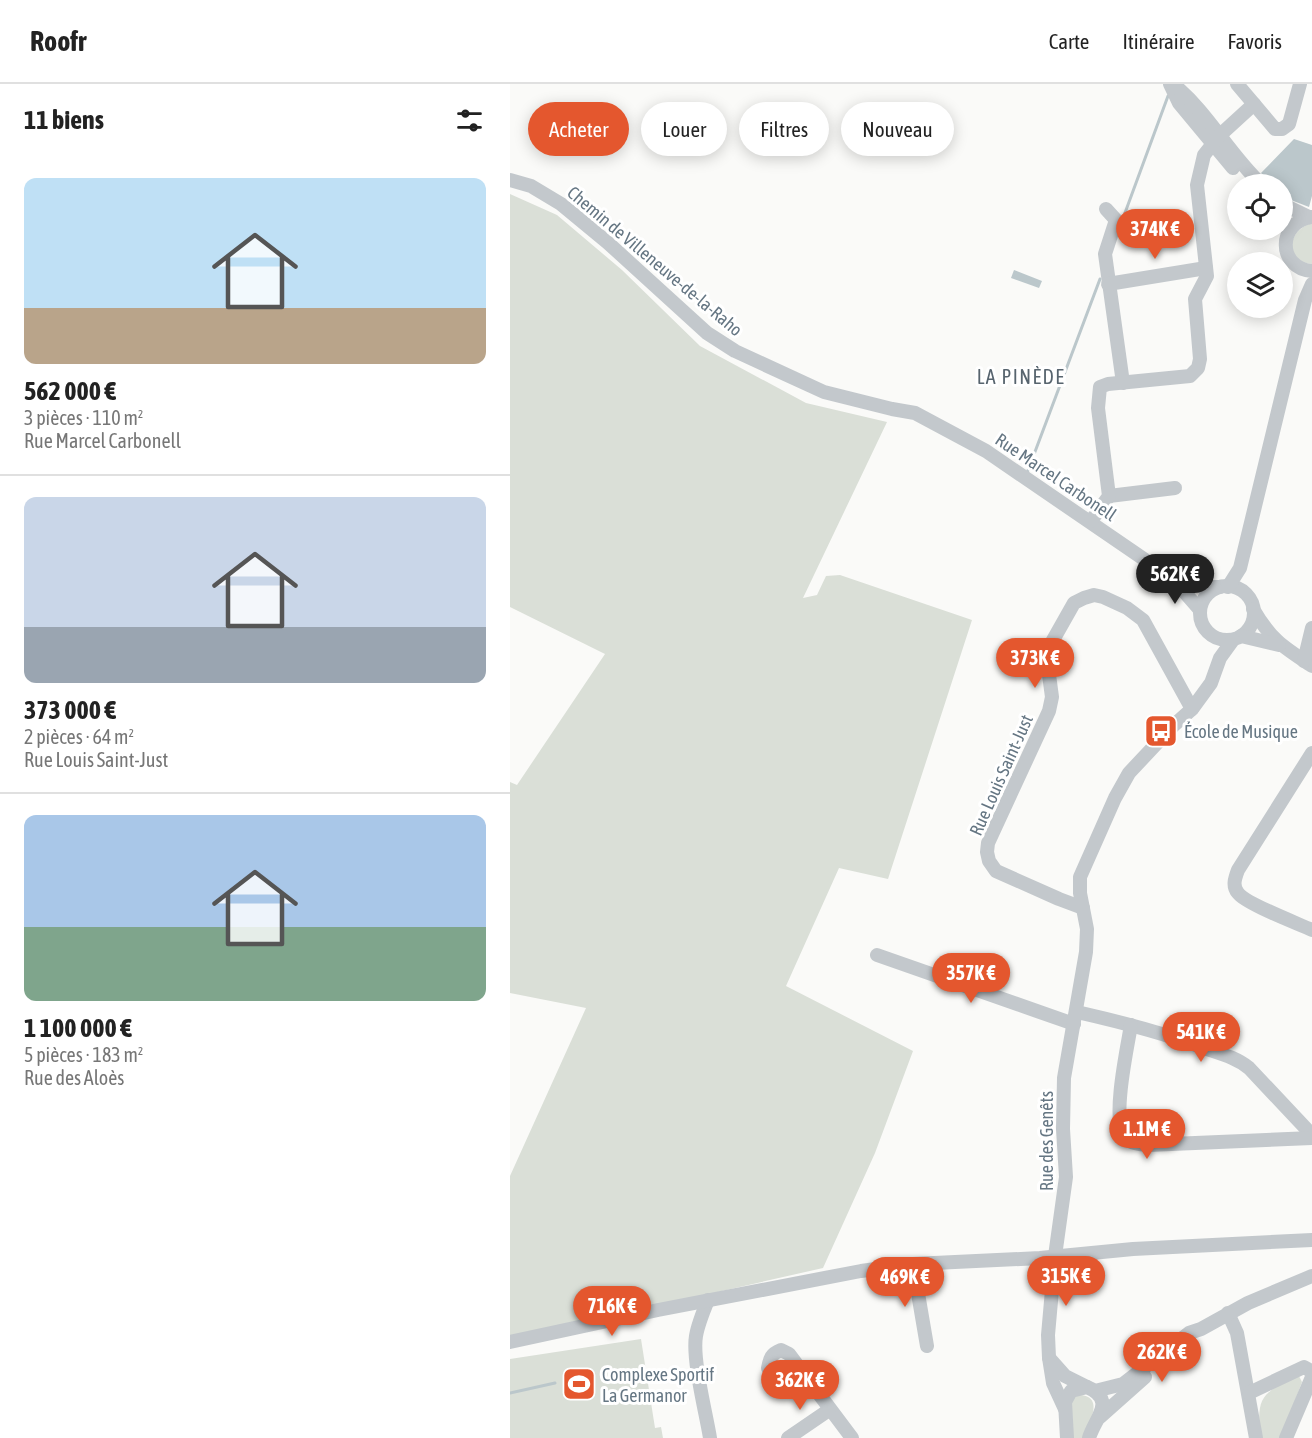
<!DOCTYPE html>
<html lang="fr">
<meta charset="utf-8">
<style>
body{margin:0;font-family:"Asap Condensed",sans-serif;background:#f6f6f6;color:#222;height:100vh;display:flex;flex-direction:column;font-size:22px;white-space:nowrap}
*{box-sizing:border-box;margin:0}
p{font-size:20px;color:#767676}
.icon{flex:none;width:33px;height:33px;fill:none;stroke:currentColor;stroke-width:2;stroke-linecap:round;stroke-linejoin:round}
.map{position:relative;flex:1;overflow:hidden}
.side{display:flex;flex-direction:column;background:#fff;width:510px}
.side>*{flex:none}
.guide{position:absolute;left:18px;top:18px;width:570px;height:54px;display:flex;gap:12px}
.tools{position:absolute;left:717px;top:90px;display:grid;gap:12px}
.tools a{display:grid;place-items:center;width:66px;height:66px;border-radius:50%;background:#fff;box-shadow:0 3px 15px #0003;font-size:30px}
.price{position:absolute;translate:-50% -51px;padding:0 14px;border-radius:21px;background:#e4572e;color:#fff;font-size:20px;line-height:39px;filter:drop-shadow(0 2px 3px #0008)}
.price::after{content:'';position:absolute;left:50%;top:36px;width:18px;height:14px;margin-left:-9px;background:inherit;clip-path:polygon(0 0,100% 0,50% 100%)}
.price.active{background:#222;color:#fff}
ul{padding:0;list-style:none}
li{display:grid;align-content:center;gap:12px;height:318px;padding:0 24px}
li+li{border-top:2px solid #e0e0e0}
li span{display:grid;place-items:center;height:186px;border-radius:12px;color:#555}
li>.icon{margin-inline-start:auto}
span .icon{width:108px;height:108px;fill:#fffc;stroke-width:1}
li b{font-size:26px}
h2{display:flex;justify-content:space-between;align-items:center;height:72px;padding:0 24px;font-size:26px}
.pill{padding:0 21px;border-radius:27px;background:#fff;box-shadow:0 3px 15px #0003;font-size:21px;line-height:54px}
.pill.active{background:#e4572e;color:#fff}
header{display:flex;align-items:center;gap:36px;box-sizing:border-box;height:84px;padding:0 30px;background:#fff;border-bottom:2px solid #e0e0e0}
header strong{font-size:28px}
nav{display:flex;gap:33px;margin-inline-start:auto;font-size:21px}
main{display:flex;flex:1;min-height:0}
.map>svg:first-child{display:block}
.green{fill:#dadfd7}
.water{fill:#bbc7cb}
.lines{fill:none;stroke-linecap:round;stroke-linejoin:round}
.stream{stroke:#bbc7cb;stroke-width:3}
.minor{stroke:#c3c8cc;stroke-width:14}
.labels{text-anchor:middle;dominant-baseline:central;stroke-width:6;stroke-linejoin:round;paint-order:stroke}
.street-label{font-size:18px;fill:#657683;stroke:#fff}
.poi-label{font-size:18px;fill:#657683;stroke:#fff;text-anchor:start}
.neighbourhood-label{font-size:20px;letter-spacing:1.5px;fill:#57646e;stroke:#fff}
</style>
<header>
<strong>Roofr</strong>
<nav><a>Carte</a><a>Itinéraire</a><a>Favoris</a></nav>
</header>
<main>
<section class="side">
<h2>11 biens<svg class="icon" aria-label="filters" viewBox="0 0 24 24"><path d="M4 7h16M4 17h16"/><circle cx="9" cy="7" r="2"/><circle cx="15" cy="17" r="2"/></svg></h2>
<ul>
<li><span style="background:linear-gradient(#bfe0f5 70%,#b9a48a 0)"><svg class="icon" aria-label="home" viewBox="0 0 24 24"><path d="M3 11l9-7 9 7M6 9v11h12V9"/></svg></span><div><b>562 000 €</b><p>3 pièces · 110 m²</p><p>Rue Marcel Carbonell</p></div></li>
<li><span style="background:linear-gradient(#c9d6e8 70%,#9aa5b1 0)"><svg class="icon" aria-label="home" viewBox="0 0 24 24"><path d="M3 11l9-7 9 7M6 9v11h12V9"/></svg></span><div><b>373 000 €</b><p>2 pièces · 64 m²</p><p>Rue Louis Saint-Just</p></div></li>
<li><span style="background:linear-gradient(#a9c7e8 60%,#7fa58c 0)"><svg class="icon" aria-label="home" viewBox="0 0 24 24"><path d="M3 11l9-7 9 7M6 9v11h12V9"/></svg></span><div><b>1 100 000 €</b><p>5 pièces · 183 m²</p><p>Rue des Aloès</p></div></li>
</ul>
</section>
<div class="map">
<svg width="802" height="1354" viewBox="0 0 802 1354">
<rect width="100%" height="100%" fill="#fafaf8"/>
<g class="green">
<path d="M0 110 47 131 112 186 190 262 296 319 377 338 293 514 307 511 316 492 330 491 462 536 378 795 329 784 276 902 403 967 365 1069 313 1184 0 1255V1092L76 924 0 909V698L7 701 95 570 0 523Z"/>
<path d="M802 139V180C774 177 776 147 802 139Z"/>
<path d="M131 1255 145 1344 151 1343 153 1354H0V1275Z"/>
<path d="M789 1292 792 1298 771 1354H751C745 1312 753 1308 789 1292Z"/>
<path d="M568 1311C596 1311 579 1340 573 1354H561L563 1344 561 1316Z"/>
</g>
<g class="water">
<path d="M784 55 802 61V112L799 123 781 116 773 109 772 100H763L751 89Z"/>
<path d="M504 186 532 197 529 204 501 194Z"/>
</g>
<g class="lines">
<g class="stream">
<path d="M612 137 658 12"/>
<path d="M517 389 590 195"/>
<path d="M0 1309 45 1299"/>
</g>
<g class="minor">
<path d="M660 0 669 19 723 84"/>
<path d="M663 0C697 27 719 70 751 100"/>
<path d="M727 0 765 45H772L779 40 790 0"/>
<path d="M0 96 21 102 51 120 97 158 197 249 225 267 314 308 382 325 405 329 476 367 663 495 690 526"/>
<path d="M772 120 799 133"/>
<path d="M596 125 606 136 595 170 613 299"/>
<path d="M802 133C767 138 767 184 802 187"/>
<path d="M598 200 696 184"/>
<path d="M599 412 665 404"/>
<path d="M581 437 599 412 588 324 590 303 598 300 680 292 688 284 690 275 685 215 697 192 687 101 694 71 709 52 744 20"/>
<path d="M663 495 694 503H710"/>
<circle cx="717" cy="529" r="27"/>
<path d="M718 503 730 484 795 216 802 200"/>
<path d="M743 525C761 556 773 563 802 582"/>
<path d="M731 552 769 561"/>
<path d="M794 577 802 544"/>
<path d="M802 669 728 786C725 794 722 802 728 809 736 820 787 839 802 846"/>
<path d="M573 824 549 815 486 787 479 777 477 768 478 759 539 627 542 613 537 576 538 565 564 519 574 514 584 511 593 513 617 524 633 536 682 625"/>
<path d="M367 871 564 940"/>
<path d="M567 928C611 938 654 949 697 965 712 970 727 974 739 984L802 1051"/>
<path d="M621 941C617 965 603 1029 613 1050 618 1060 628 1060 638 1061L802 1054"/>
<path d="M403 1180 417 1262"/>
<path d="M198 1216C193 1228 188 1240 186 1252 182 1275 196 1329 200 1354"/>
<path d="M718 1229 727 1249 746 1354"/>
<path d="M0 1258 148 1226 351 1187 403 1180 530 1174 623 1165 802 1156"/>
<path d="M539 1274 555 1292 577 1303"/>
<path d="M258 1284C260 1274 261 1270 271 1266L279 1270 342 1354"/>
<path d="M585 1307 613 1300 679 1249 691 1245 738 1219 802 1192"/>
<path d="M739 1309 794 1283 801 1287 802 1293 776 1354"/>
<path d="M555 1325 543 1299 539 1274 538 1251 545 1172 556 1093 553 1045 554 994 576 868 577 845 570 809V793L605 714 619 689 664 641 682 625 701 599 710 574 723 556"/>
<path d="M590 1333 635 1293"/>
<path d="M278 1354 319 1326"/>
<path d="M557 1354 555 1318 561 1307 577 1303C607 1316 585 1334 579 1354"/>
</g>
</g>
<defs>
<symbol id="bus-square" viewBox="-11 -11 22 22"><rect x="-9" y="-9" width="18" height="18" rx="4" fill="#e4572e" stroke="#fff"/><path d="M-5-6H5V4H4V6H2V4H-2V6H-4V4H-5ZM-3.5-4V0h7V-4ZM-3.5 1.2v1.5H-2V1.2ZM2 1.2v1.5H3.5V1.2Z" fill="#fff"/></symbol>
<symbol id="stadium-square" viewBox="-11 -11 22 22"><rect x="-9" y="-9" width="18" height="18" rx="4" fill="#e4572e" stroke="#fff"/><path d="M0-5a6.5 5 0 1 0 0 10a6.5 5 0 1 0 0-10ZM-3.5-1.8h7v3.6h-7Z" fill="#fff"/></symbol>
</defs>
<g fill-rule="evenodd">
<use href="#bus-square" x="632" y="628" width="38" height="38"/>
<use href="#stadium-square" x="50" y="1281" width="38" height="38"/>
</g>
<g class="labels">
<g class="street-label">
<text transform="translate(145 177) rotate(40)">Chemin de Villeneuve-de-la-Raho</text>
<text transform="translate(546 393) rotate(34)">Rue Marcel Carbonell</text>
<text transform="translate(491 691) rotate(-66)">Rue Louis Saint-Just</text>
<text transform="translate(536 1057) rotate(-90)">Rue des Genêts</text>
</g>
<g class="poi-label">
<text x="674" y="647">École de Musique</text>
<text x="92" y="1290">Complexe Sportif<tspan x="92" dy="21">La Germanor</tspan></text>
</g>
<g class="neighbourhood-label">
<text x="511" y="292">LA PINÈDE</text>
</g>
</g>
</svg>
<div class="tools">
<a><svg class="icon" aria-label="locate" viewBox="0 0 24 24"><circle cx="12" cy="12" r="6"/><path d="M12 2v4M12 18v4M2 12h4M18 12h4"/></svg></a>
<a><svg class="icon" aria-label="layers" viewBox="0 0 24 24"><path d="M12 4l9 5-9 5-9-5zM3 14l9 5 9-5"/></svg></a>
</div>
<b class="price" style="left:645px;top:176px">374K €</b>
<b class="price active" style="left:665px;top:521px">562K €</b>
<b class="price" style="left:525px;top:605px">373K €</b>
<b class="price" style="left:461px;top:920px">357K €</b>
<b class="price" style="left:691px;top:979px">541K €</b>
<b class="price" style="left:637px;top:1076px">1.1M €</b>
<b class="price" style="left:556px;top:1223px">315K €</b>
<b class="price" style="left:395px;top:1224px">469K €</b>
<b class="price" style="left:102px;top:1253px">716K €</b>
<b class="price" style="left:652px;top:1299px">262K €</b>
<b class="price" style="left:290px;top:1327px">362K €</b>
<div class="guide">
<a class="pill active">Acheter</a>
<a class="pill">Louer</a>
<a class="pill">Filtres</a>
<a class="pill">Nouveau</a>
</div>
</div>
</main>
